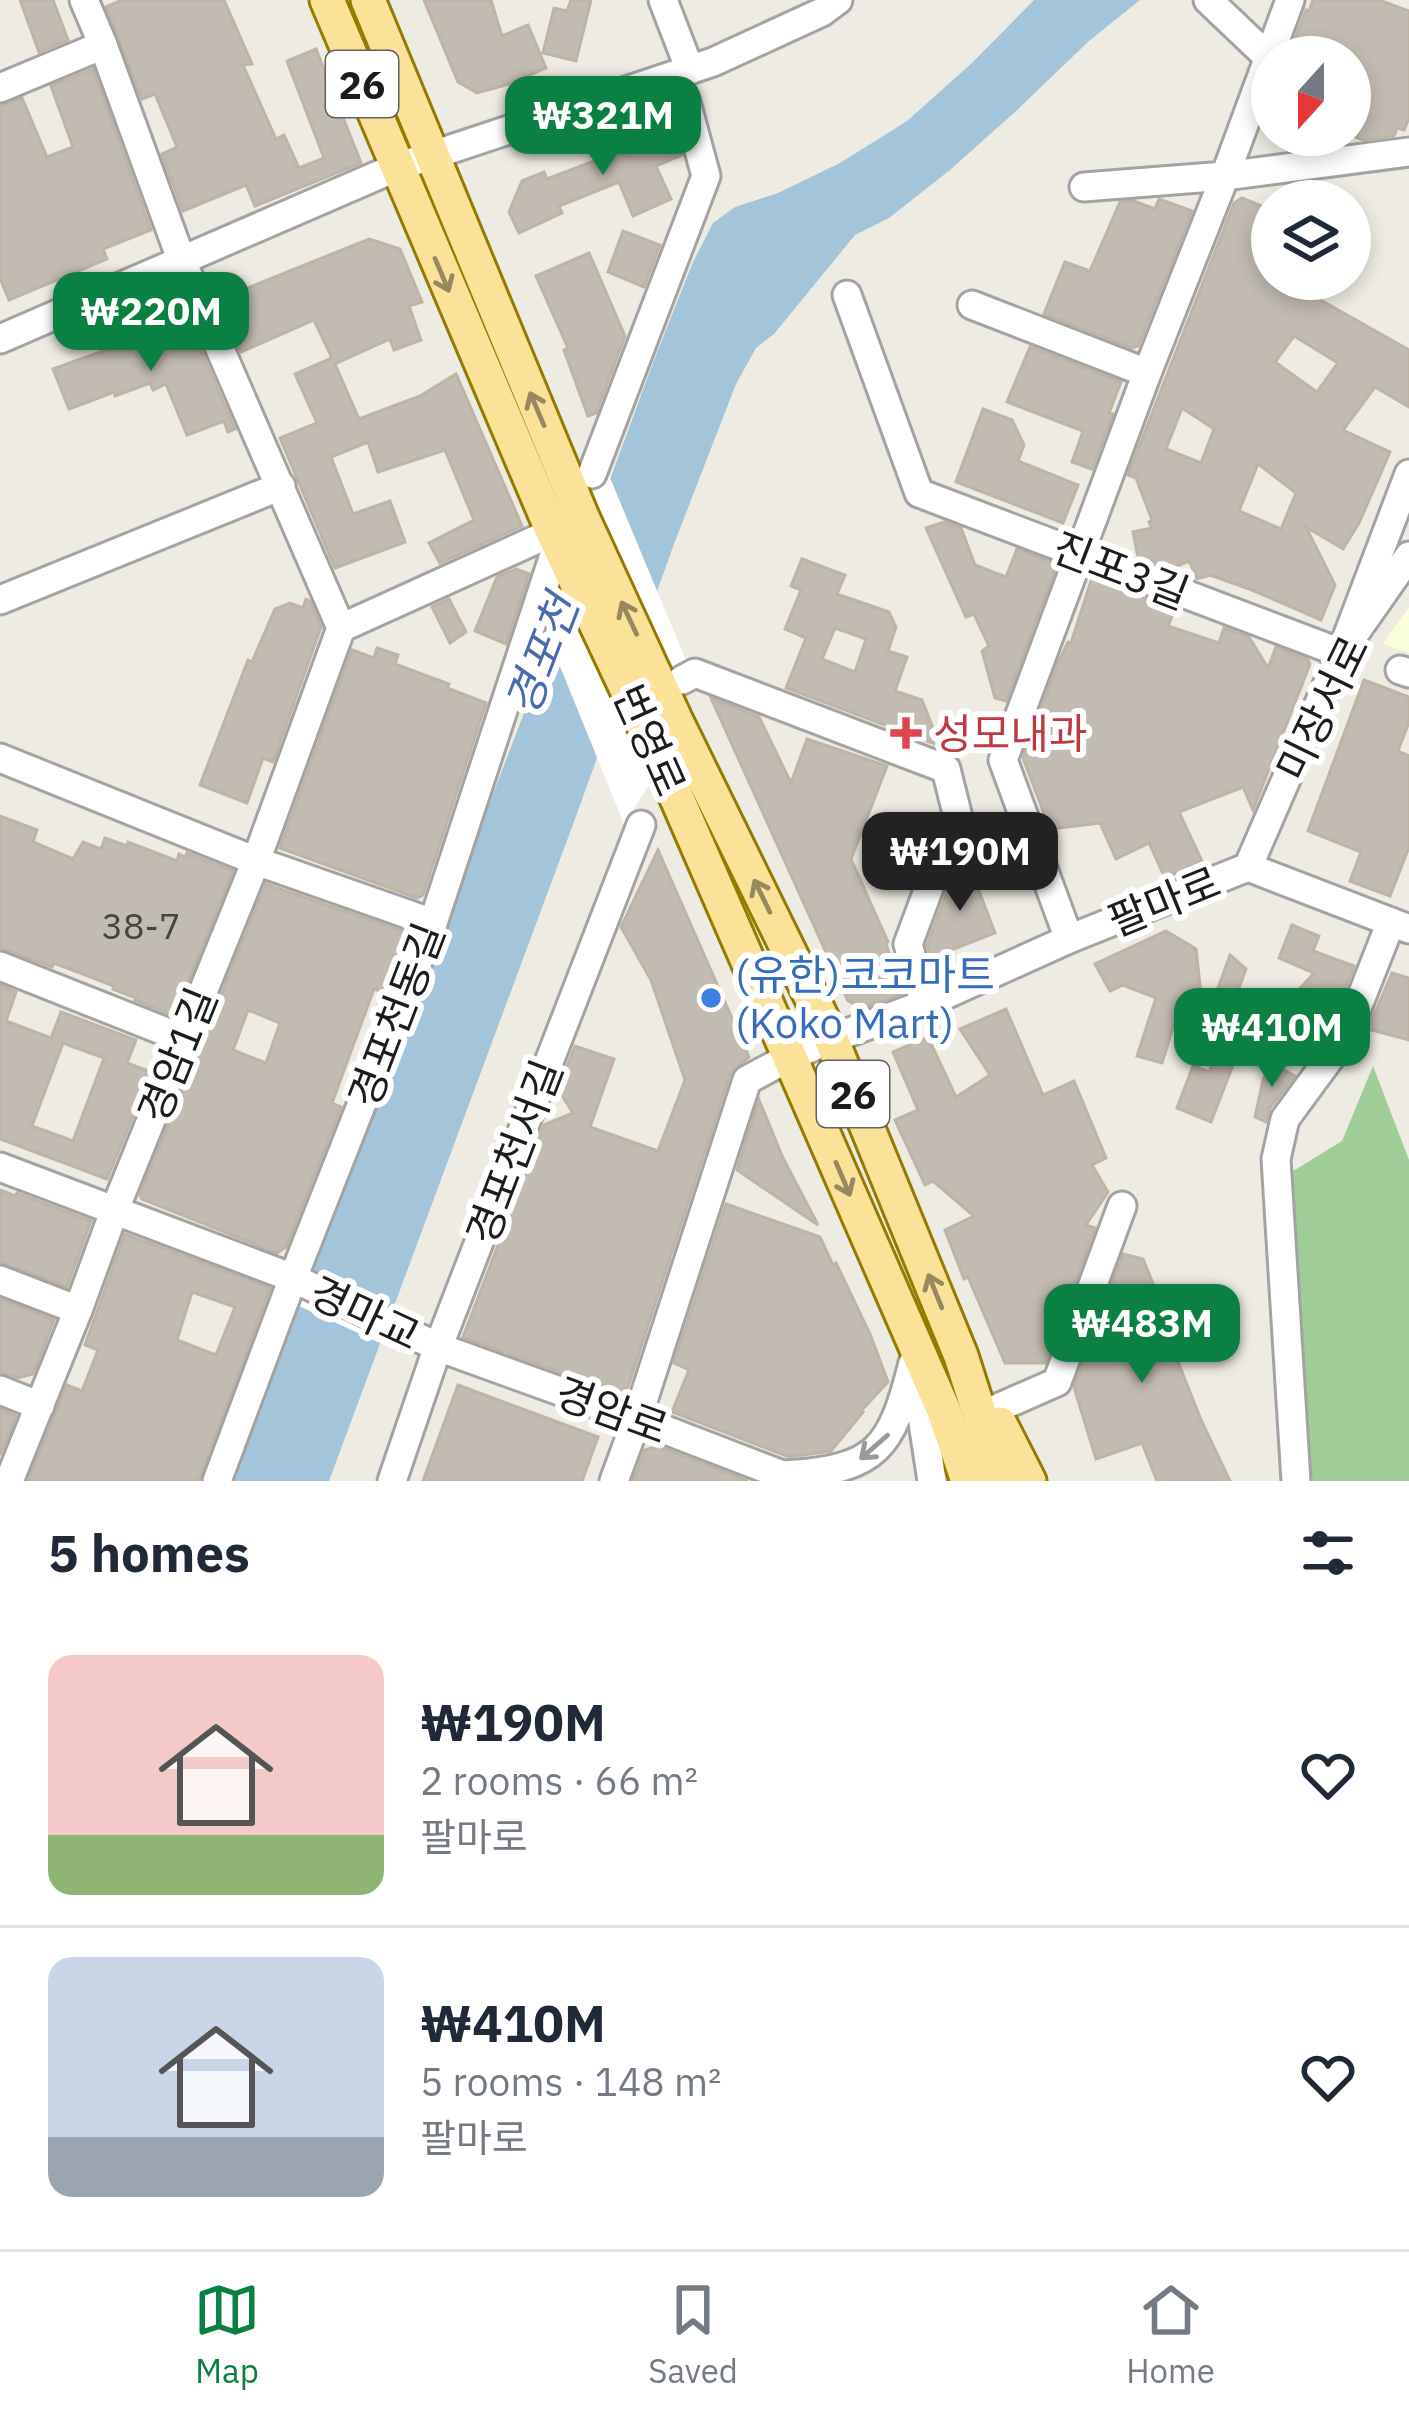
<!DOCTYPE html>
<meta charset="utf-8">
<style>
body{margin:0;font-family:"IBM Plex Sans","Noto Sans KR",sans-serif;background:#f2f2f3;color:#1f2937;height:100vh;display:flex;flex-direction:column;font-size:45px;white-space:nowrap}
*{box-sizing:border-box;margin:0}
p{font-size:39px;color:#747a83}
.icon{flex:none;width:66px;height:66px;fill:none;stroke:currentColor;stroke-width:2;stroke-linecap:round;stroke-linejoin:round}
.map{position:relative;height:1481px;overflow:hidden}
.side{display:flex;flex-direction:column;background:#fff;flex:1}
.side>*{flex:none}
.needle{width:78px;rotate:201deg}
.tools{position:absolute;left:1251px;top:36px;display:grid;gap:24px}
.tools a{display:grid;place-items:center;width:120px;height:120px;border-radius:50%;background:#fff;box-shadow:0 6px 18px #0003;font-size:60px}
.price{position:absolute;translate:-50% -102px;padding:0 27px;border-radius:24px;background:#0b8043;color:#fff;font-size:39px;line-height:78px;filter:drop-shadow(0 3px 6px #0008)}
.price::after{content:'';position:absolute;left:50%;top:72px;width:36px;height:27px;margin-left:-18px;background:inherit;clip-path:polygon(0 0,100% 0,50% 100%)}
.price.current{background:#222;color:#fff}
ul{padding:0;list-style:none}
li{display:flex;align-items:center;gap:36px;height:300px;padding:0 48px}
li+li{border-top:3px solid #e0e1e3}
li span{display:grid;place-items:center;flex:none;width:336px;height:240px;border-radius:24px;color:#555}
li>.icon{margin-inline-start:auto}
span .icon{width:144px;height:144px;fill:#fffc;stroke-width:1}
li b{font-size:51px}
h2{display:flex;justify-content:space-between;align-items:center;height:144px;padding:0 48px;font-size:51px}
.tabs{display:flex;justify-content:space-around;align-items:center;height:168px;border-top:3px solid #e0e1e3;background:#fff;font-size:33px;color:#747a83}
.tabs a{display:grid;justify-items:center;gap:6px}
.tabs .current{color:#0b8043}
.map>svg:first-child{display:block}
.education{fill:#f9ffd9}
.forest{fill:#9ecd96}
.water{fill:#a2c5dc}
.pier{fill:#fff}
.building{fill:#c2bbb1;stroke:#bfb4a4;stroke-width:3;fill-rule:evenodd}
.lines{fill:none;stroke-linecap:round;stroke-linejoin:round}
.minor-casing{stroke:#a3a3a3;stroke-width:33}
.major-casing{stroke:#947b00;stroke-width:39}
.minor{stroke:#fff;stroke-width:27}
.major{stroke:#fce199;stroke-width:33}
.oneway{stroke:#978861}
.oneway2{stroke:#999}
.health-dot{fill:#e0444e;stroke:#fff;stroke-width:4.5}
.shop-dot{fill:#3f7fe0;stroke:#fff;stroke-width:4.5}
.labels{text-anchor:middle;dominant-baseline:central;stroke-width:12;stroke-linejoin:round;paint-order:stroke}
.number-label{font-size:36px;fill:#464441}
.shield{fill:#fff;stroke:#606060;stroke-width:3}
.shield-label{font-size:39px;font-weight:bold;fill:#1c1c1c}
.street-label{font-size:42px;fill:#1c1c1c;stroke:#fff}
.health-label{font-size:42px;fill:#be3a42;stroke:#fff;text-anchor:start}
.shop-label{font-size:42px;fill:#366cbe;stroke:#fff;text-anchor:start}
.water-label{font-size:45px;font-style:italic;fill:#496bab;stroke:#fff}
</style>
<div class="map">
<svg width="1409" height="1481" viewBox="0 0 1409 1481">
<rect width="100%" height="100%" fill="#eeece2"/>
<path class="education" d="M1409 607V653L1383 644Z"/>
<path class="forest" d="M1373 1066 1409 1160V1481H1304L1290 1173 1342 1141Z"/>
<path class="water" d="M1034 0H1140L1089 41 1016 111 950 170 889 218 855 235 774 334 756 348 736 384 674 544 575 819 329 1481H229L521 721 654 360 693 262 713 223 735 207 778 193 840 163 907 121 972 63Z"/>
<g class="pier">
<path d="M603 461 687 663 662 764 624 824 542 622Z"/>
<path d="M294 1264 417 1321 402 1353 279 1297Z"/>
</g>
<g class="building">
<path d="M20 0H53L68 40 39 52Z"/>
<path d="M122 0H224L252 64 243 65 276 139 284 135 299 168 324 158 287 61 316 49 361 163 255 206 246 185 183 211 162 154 177 147 155 94 142 99 106 7Z"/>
<path d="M424 0H491L502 36 528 25 546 68 509 84 477 93 458 82Z"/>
<path d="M571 0H591L576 61 543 53 554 8 567 11Z"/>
<path d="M1313 0H1379L1409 11V118L1404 130 1397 128 1394 136 1363 140 1350 135V57H1288L1306 10 1309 11Z"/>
<path d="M93 69 151 230 103 249 107 259 9 300 0 278V106L22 98 47 157 73 147 51 86Z"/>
<path d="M671 118 682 155 656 166 671 199 633 216 619 182 559 206 562 213 519 233 509 212 522 181 544 172 547 179 607 156 604 147Z"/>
<path d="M1242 198 1272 210V279H1331L1317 298 1409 350V407L1375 387 1343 430 1390 452 1359 523 1343 549 1306 527 1335 585 1321 620 1252 590 1210 575 1197 579 1189 561 1170 569 1138 557 1133 532 1152 528 1149 522 1152 520 1136 478 1128 475 1234 203ZM1294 336 1338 363 1317 392 1275 362ZM1182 408 1214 429 1201 463 1166 449ZM1258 464 1296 493 1281 529 1239 511Z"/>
<path d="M1159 199 1192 211 1138 346 1132 348 1044 314 1065 262 1090 271 1120 202 1134 201 1155 209Z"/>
<path d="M623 231 660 245 644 287 608 272Z"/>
<path d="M369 239 400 249 422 302 409 306 421 340 394 350 390 339 335 364 359 419 420 396 456 374 522 526 440 563 429 543 474 520 445 450 378 472 368 442 331 457 353 514 390 501 405 542 335 568 280 438 317 423 295 374 332 358 314 320 241 352 218 300Z"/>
<path d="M589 253 625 336 596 413 588 416 564 350 568 348 536 276Z"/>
<path d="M185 314 235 429 228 432 224 421 187 435 166 384 153 390 150 383 115 396 114 392 69 409 53 369 131 341 130 339Z"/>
<path d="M1030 347 1121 382 1109 413 1113 414 1092 469 1072 462 1083 431 1007 402Z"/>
<path d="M983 409 1012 420 1024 445 1018 461 1078 485 1063 523 956 482Z"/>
<path d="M944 522 961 528 975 565 1006 577 1017 549 1057 564 1006 701 995 698 982 651 989 646 974 614 966 617 926 528Z"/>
<path d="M802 559 845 575 837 594 889 612 896 627 888 651 907 657 895 691 922 700 940 746 786 688 806 638 785 629 801 590 791 586ZM835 628 866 639 855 672 822 659Z"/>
<path d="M516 569 529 574 506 644 475 631 497 577Z"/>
<path d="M1092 578 1175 609 1168 626 1219 643 1224 628 1249 637 1268 668 1276 647 1308 660 1310 664 1253 810 1243 787 1179 812 1202 861 1165 878 1149 843 1116 859 1100 823 1050 829 1023 758 1058 663 1068 642 1071 643Z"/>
<path d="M306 599 310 601 321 627 273 762 263 758 247 803 200 785 248 660 252 662 275 609 290 603 303 608Z"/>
<path d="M449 599 466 632 450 643 432 607Z"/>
<path d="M377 648 398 655 395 664 449 684 447 688 486 703 423 895 417 898 280 848 352 650 374 658Z"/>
<path d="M1364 680 1409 697V722L1398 751 1409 756V847L1390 896 1350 881 1361 852 1308 831Z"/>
<path d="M711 698 759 717 791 783 807 739 887 766 851 859 888 942 886 944 903 993 863 1008 848 1001Z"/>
<path d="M0 816 37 830 33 842 73 859 83 842 101 849 105 838 127 846 128 842 177 861 179 854 185 857 187 853 233 871 174 1016 135 1000 136 998 113 989 114 986 54 963 52 967 0 948Z"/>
<path d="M963 849 995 933 931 958 927 945Z"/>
<path d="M658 850 749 1057 730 1074 628 1387 618 1393 463 1337 544 1125 573 1113 558 1089 575 1046 614 1059 590 1127 658 1151 685 1080 651 980 621 927Z"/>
<path d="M266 884 402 931 406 942 386 993 374 989 332 1103 341 1107 286 1247 277 1253 142 1199 140 1195ZM248 1010 280 1023 266 1063 233 1050Z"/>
<path d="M1292 925 1319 936 1313 951 1354 966 1330 1027 1311 1049 1275 1019 1278 999 1285 1005 1314 973 1279 958Z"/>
<path d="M1166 931 1196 949 1201 994 1189 989 1182 1009 1179 1008 1162 1063 1137 1056 1156 998 1123 985 1110 991 1095 964Z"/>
<path d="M1230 955 1246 969 1232 1006 1214 999Z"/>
<path d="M1392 973 1409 978V1040L1368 1029Z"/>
<path d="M0 985 16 992 6 1021 51 1038 61 1012 136 1040 127 1063 148 1071 136 1104H138L107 1179 0 1139ZM63 1043 104 1058 73 1141 32 1126Z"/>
<path d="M1006 1009 1043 1095 1074 1081 1106 1158 1092 1165 1108 1192 1086 1225 1095 1228 1045 1363H1005L968 1277 964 1279 945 1230 974 1216 933 1181 925 1185 895 1120 918 1110 893 1052 928 1037 956 1097 990 1075 960 1029Z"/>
<path d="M1220 1045 1238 1052 1211 1122 1177 1108 1193 1066 1209 1072Z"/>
<path d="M1271 1063 1295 1076 1270 1108 1266 1122 1255 1117 1263 1080Z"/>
<path d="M759 1100 783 1158 818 1225 737 1170Z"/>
<path d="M0 1190 15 1196 17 1193 91 1221 67 1287 0 1262Z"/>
<path d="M726 1204 820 1237 833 1265 836 1263 870 1334 888 1382 861 1411 863 1412 831 1451 789 1457 672 1412 689 1370 674 1363Z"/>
<path d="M125 1234 270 1288 199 1481H28L67 1385 82 1391 98 1350 85 1345ZM192 1292 235 1307 216 1355 177 1340Z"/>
<path d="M1123 1254 1143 1259 1159 1298 1156 1306 1201 1420 1230 1481H1157L1142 1443 1096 1459 1074 1387Z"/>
<path d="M0 1299 54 1320 33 1374 18 1378 0 1372Z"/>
<path d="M458 1385 598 1437 582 1481H423Z"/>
<path d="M0 1409 16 1416 0 1455Z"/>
<path d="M657 1446 748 1481H633L645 1450Z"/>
</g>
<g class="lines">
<defs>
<g id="minor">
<path d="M663 0 690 70"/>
<path d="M1208 0 1269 58"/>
<path d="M0 88 103 45"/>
<path d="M1084 187 1225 176 1290 0"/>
<path d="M847 295 919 493 1341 653 1409 474"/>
<path d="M972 305 1147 373"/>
<path d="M0 339 397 167 713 62 822 12 838 0"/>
<path d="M592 474 706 176 686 102"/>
<path d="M0 600 281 486"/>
<path d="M341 628 553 532"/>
<path d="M1400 670 1409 673"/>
<path d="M682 680 695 673 946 769 957 813 908 944 925 1004"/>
<path d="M0 758 256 861 433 923"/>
<path d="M1248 867 1341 653 1409 556"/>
<path d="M1069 939 1003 760 1147 373 1225 176 1409 152"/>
<path d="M0 966 184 1039"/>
<path d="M0 1167 293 1278 438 1347 637 1419 798 1481"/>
<path d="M0 1280 78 1310"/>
<path d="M916 1377 932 1481"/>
<path d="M0 1390 40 1406"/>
<path d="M993 1410 1057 1382 1122 1206"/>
<path d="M785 1475C878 1469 891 1449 913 1363"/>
<path d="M9 1481 78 1310 115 1209 256 861 341 628 181 259 103 45 84 0"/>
<path d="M217 1481 293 1278 433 923 558 543"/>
<path d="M392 1481 434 1358 641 825"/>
<path d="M614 1481 637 1419 747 1080 788 1058 831 1039 925 1004 1069 939 1248 867 1409 929"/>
<path d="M1296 1481 1276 1159 1285 1119 1346 1036 1391 922"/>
</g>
<g id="major">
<path d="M327 0 553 532 662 764 944 1411 968 1481"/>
<path d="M368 0 582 517 675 719 827 1029 961 1356 1001 1481"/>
<path d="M1000 1424 1029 1481"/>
</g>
</defs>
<use href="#minor" class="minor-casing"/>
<use href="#major" class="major-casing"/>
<use href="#minor" class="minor"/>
<use href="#major" class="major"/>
</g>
<defs><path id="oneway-shaft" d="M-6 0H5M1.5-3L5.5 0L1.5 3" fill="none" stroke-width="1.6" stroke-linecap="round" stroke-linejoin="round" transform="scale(3)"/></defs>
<g class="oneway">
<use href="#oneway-shaft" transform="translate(442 275) rotate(67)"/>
<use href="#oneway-shaft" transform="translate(537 409) rotate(-113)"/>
<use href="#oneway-shaft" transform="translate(629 618) rotate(-115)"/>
<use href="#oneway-shaft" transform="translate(762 896) rotate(-116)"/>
<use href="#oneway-shaft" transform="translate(843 1179) rotate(67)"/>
<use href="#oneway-shaft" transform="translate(935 1291) rotate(-112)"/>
</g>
<use class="oneway2" href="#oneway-shaft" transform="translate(874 1447) rotate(139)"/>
<path class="health-dot" d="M900 715h12v12h12v12h-12v12h-12v-12h-12v-12h12z"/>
<circle class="shop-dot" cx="711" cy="998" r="12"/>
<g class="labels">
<g class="number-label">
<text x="141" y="925">38-7</text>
</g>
<g class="shield">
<rect x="326" y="51" width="72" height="66" rx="9"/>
<rect x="817" y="1061" width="72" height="66" rx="9"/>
</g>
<g class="shield-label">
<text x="362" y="84">26</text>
<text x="853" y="1094">26</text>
</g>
<g class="street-label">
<text transform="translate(1121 570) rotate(21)">진포3길</text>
<text transform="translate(1322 708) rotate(-64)">미장서로</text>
<text transform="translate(650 740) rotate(66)">번영로</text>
<text transform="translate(1164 901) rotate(-22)">팔마로</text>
<text transform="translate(396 1015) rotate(-69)">경포천동길</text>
<text transform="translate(177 1055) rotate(-68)">경암1길</text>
<text transform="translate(514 1152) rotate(-69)">경포천서길</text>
<text transform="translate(365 1313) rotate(25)">경마교</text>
<text transform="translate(612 1410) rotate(20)">경암로</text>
</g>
<g class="health-label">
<text x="933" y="733">성모내과</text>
</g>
<g class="shop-label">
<text x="735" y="974">(유한)코코마트<tspan x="735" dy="48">(Koko Mart)</tspan></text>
</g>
<g class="water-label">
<text transform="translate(541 655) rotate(-69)">경포천</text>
</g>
</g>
</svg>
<div class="tools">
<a><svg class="needle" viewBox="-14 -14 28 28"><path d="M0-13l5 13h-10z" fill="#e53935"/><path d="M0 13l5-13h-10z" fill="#747a83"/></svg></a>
<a><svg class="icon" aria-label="layers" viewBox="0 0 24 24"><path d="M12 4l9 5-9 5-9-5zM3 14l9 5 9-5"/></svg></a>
</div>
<b class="price" style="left:603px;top:178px">₩321M</b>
<b class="price" style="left:151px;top:374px">₩220M</b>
<b class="price current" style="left:960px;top:914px">₩190M</b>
<b class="price" style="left:1272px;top:1090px">₩410M</b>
<b class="price" style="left:1142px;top:1386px">₩483M</b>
</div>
<section class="side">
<h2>5 homes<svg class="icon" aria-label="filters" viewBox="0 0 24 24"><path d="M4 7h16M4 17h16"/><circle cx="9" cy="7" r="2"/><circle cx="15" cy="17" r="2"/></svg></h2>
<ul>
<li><span style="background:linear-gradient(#f6c9c9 75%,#8fb573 0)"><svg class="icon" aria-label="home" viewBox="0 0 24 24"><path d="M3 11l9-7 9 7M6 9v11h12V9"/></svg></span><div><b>₩190M</b><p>2 rooms · 66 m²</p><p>팔마로</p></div><svg class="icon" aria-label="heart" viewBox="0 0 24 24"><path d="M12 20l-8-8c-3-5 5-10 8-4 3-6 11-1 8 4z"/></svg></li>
<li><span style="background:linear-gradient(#c9d6e8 75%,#9aa5b1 0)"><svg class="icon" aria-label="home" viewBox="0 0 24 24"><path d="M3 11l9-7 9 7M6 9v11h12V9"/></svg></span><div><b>₩410M</b><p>5 rooms · 148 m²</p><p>팔마로</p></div><svg class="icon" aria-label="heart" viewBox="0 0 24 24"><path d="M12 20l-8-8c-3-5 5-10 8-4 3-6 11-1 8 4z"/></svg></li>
</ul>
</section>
<nav class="tabs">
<a class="current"><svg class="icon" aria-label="map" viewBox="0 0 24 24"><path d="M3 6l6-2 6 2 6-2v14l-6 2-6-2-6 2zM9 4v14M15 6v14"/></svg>Map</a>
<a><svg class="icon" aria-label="saved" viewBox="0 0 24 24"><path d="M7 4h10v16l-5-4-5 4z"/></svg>Saved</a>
<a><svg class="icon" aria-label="home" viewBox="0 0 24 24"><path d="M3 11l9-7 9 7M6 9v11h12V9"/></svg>Home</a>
</nav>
